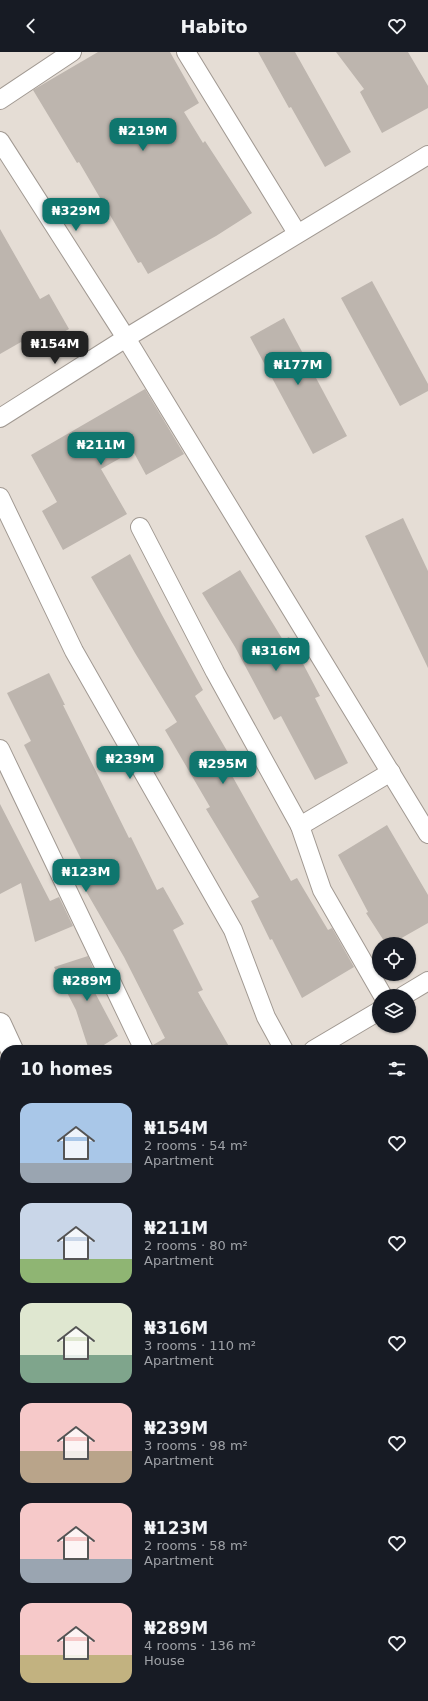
<!DOCTYPE html>
<meta charset="utf-8">
<style>
body{margin:0;font-family:"DejaVu Sans",sans-serif;background:#242831;color:#f1f3f6;height:100vh;display:flex;flex-direction:column;font-size:15px;white-space:nowrap}
*{box-sizing:border-box;margin:0}
p{font-size:13px;color:#9ea1a6}
.icon{flex:none;width:22px;height:22px;fill:none;stroke:currentColor;stroke-width:2;stroke-linecap:round;stroke-linejoin:round}
.map{position:relative;flex:1;overflow:hidden}
.details{position:absolute;left:0px;top:993px;width:428px;height:656px;display:flex;flex-direction:column;background:#171b24;border-radius:16px 16px 0 0;box-shadow:0 1px 3px #0004}
.details>*{flex:none}
.buttons{position:absolute;left:372px;top:885px;display:grid;gap:8px}
.buttons a{display:grid;place-items:center;width:44px;height:44px;border-radius:50%;background:#171b24;box-shadow:0 1px 3px #0004;font-size:20px}
.price{position:absolute;translate:-50% -34px;padding:0 9px;border-radius:8px;background:#0f766e;color:#fff;font-size:13px;line-height:26px;filter:drop-shadow(0 1px 2px #0008)}
.price::after{content:'';position:absolute;left:50%;top:24px;width:12px;height:9px;margin-left:-6px;background:inherit;clip-path:polygon(0 0,100% 0,50% 100%)}
.price.current{background:#222;color:#fff}
ul{padding:0;list-style:none}
li{display:flex;align-items:center;gap:12px;height:100px;padding:0 20px}
li span{display:grid;place-items:center;flex:none;width:112px;height:80px;border-radius:12px;color:#555}
li>.icon{margin-inline-start:auto}
span .icon{width:48px;height:48px;fill:#fffc;stroke-width:1}
li b{font-size:17px}
h2{display:flex;justify-content:space-between;align-items:center;height:48px;padding:0 20px;font-size:17px}
header{display:flex;justify-content:space-between;align-items:center;height:52px;padding:0 20px;background:#171b24;font-size:18px;font-weight:800}
.map>svg:first-child{display:block}
.building{fill:#bdb5ae}
.lines{fill:none;stroke-linecap:round;stroke-linejoin:round}
.street-casing{stroke:#a19992;stroke-width:20}
.secondary-casing{stroke:#a19992;stroke-width:24}
.street{stroke:#fff;stroke-width:18}
.secondary{stroke:#fff;stroke-width:22}
</style>
<header><svg class="icon" aria-label="back" viewBox="0 0 24 24"><path d="M15 5l-7 7 7 7"/></svg>Habito<svg class="icon" aria-label="heart" viewBox="0 0 24 24"><path d="M12 20l-8-8c-3-5 5-10 8-4 3-6 11-1 8 4z"/></svg></header>
<div class="map">
<svg width="428" height="1649" viewBox="0 0 428 1649">
<rect width="100%" height="100%" fill="#e5ddd5"/>
<g class="building">
<path d="M98 0H170L199 51 184 60 203 91 205 89 252 161 216 184 148 222 141 210 138 211 79 110 77 111 33 38Z"/>
<path d="M258 0H295L351 100 325 115 291 55 289 56Z"/>
<path d="M336 0H408L428 34V56L382 81 360 40 364 37Z"/>
<path d="M0 177 40 247 49 242 69 277 28 301 21 290 0 302Z"/>
<path d="M372 229 428 332V339L400 354 341 246Z"/>
<path d="M284 266 347 384 313 402 250 285Z"/>
<path d="M145 337 184 402 146 423 133 399 101 417 127 462 63 498 42 459 57 450 31 403Z"/>
<path d="M403 466 428 519V616L365 484Z"/>
<path d="M130 502 162 563 203 638 195 644 237 716 230 720 291 829 297 826 328 878 332 876 354 915 302 946 272 887 270 888 251 849 259 845 206 757 210 755 165 678 177 670 135 601 91 525Z"/>
<path d="M240 518 283 588 289 585 320 644 315 646 348 711 315 728 281 664 274 668 235 595 202 541Z"/>
<path d="M49 621 65 653H63L129 786 131 785 157 838 163 835 184 872 173 878 203 938 198 940 231 998H154L153 993 165 986 124 905 83 834 91 830 81 810 82 809 24 693 31 689 7 641Z"/>
<path d="M0 752 50 849 59 845 73 874 35 890 21 831 0 842Z"/>
<path d="M387 773 428 843V871L391 892H386L366 861 368 860 338 803Z"/>
<path d="M88 904 99 930 92 935 118 984 96 998H89L76 958 54 915Z"/>
</g>
<g class="lines">
<defs>
<g id="street">
<path d="M186 0 297 181"/>
<path d="M0 48 72 0"/>
<path d="M0 89 126 286 428 782"/>
<path d="M0 366 126 286 428 103"/>
<path d="M0 445 74 599 233 878 266 965 284 998"/>
<path d="M140 475 215 620 300 774"/>
<path d="M0 697 144 998"/>
<path d="M383 944 322 838 300 774 391 720"/>
<path d="M403 944 428 929"/>
<path d="M313 998 379 959"/>
<path d="M0 1182 5 1180"/>
<path d="M423 1186 428 1183"/>
<path d="M423 1418 428 1415"/>
<path d="M0 1435 5 1432"/>
<path d="M133 1649 144 1644"/>
<path d="M284 1649 288 1644"/>
</g>
<g id="secondary">
<path d="M0 972 12 998"/>
<path d="M311 1644 314 1649"/>
</g>
</defs>
<use href="#street" class="street-casing"/>
<use href="#secondary" class="secondary-casing"/>
<use href="#street" class="street"/>
<use href="#secondary" class="secondary"/>
</g>
</svg>
<div class="buttons">
<a><svg class="icon" aria-label="locate" viewBox="0 0 24 24"><circle cx="12" cy="12" r="6"/><path d="M12 2v4M12 18v4M2 12h4M18 12h4"/></svg></a>
<a><svg class="icon" aria-label="layers" viewBox="0 0 24 24"><path d="M12 4l9 5-9 5-9-5zM3 14l9 5 9-5"/></svg></a>
</div>
<b class="price" style="left:143px;top:100px">₦219M</b>
<b class="price" style="left:76px;top:180px">₦329M</b>
<b class="price current" style="left:55px;top:313px">₦154M</b>
<b class="price" style="left:298px;top:334px">₦177M</b>
<b class="price" style="left:101px;top:414px">₦211M</b>
<b class="price" style="left:276px;top:620px">₦316M</b>
<b class="price" style="left:130px;top:728px">₦239M</b>
<b class="price" style="left:223px;top:733px">₦295M</b>
<b class="price" style="left:86px;top:841px">₦123M</b>
<b class="price" style="left:87px;top:950px">₦289M</b>
<section class="details">
<h2>10 homes<svg class="icon" aria-label="filters" viewBox="0 0 24 24"><path d="M4 7h16M4 17h16"/><circle cx="9" cy="7" r="2"/><circle cx="15" cy="17" r="2"/></svg></h2>
<ul>
<li><span style="background:linear-gradient(#a9c7e8 75%,#9aa5b1 0)"><svg class="icon" aria-label="home" viewBox="0 0 24 24"><path d="M3 11l9-7 9 7M6 9v11h12V9"/></svg></span><div><b>₦154M</b><p>2 rooms · 54 m²</p><p>Apartment</p></div><svg class="icon" aria-label="heart" viewBox="0 0 24 24"><path d="M12 20l-8-8c-3-5 5-10 8-4 3-6 11-1 8 4z"/></svg></li>
<li><span style="background:linear-gradient(#c9d6e8 70%,#8fb573 0)"><svg class="icon" aria-label="home" viewBox="0 0 24 24"><path d="M3 11l9-7 9 7M6 9v11h12V9"/></svg></span><div><b>₦211M</b><p>2 rooms · 80 m²</p><p>Apartment</p></div><svg class="icon" aria-label="heart" viewBox="0 0 24 24"><path d="M12 20l-8-8c-3-5 5-10 8-4 3-6 11-1 8 4z"/></svg></li>
<li><span style="background:linear-gradient(#dfe7d0 65%,#7fa58c 0)"><svg class="icon" aria-label="home" viewBox="0 0 24 24"><path d="M3 11l9-7 9 7M6 9v11h12V9"/></svg></span><div><b>₦316M</b><p>3 rooms · 110 m²</p><p>Apartment</p></div><svg class="icon" aria-label="heart" viewBox="0 0 24 24"><path d="M12 20l-8-8c-3-5 5-10 8-4 3-6 11-1 8 4z"/></svg></li>
<li><span style="background:linear-gradient(#f6c9c9 60%,#b9a48a 0)"><svg class="icon" aria-label="home" viewBox="0 0 24 24"><path d="M3 11l9-7 9 7M6 9v11h12V9"/></svg></span><div><b>₦239M</b><p>3 rooms · 98 m²</p><p>Apartment</p></div><svg class="icon" aria-label="heart" viewBox="0 0 24 24"><path d="M12 20l-8-8c-3-5 5-10 8-4 3-6 11-1 8 4z"/></svg></li>
<li><span style="background:linear-gradient(#f6c9c9 70%,#9aa5b1 0)"><svg class="icon" aria-label="home" viewBox="0 0 24 24"><path d="M3 11l9-7 9 7M6 9v11h12V9"/></svg></span><div><b>₦123M</b><p>2 rooms · 58 m²</p><p>Apartment</p></div><svg class="icon" aria-label="heart" viewBox="0 0 24 24"><path d="M12 20l-8-8c-3-5 5-10 8-4 3-6 11-1 8 4z"/></svg></li>
<li><span style="background:linear-gradient(#f6c9c9 65%,#c2b280 0)"><svg class="icon" aria-label="home" viewBox="0 0 24 24"><path d="M3 11l9-7 9 7M6 9v11h12V9"/></svg></span><div><b>₦289M</b><p>4 rooms · 136 m²</p><p>House</p></div><svg class="icon" aria-label="heart" viewBox="0 0 24 24"><path d="M12 20l-8-8c-3-5 5-10 8-4 3-6 11-1 8 4z"/></svg></li>
</ul>
</section>
</div>
